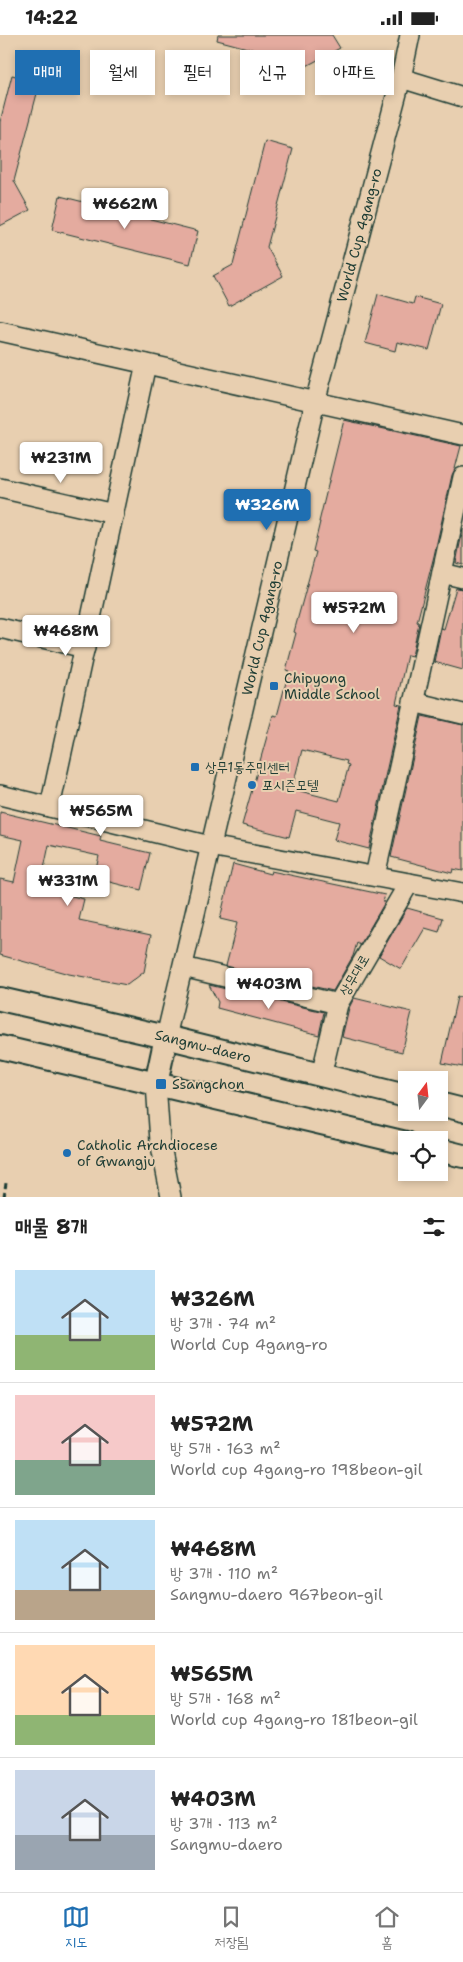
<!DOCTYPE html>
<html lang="ko">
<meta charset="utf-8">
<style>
body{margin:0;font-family:"Shantell Sans","Poor Story",sans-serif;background:#f2f2f2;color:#222;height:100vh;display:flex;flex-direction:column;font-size:19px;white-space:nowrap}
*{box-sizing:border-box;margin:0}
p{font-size:16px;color:#767676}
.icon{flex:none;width:28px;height:28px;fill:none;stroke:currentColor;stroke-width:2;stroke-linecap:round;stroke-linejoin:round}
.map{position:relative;height:1162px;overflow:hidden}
.sheet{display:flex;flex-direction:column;background:#fff;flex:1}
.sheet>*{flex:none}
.top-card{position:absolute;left:15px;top:15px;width:434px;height:45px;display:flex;gap:10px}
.needle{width:32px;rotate:15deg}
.tools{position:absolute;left:398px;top:1036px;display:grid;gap:10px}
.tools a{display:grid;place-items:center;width:50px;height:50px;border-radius:0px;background:#fff;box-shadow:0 2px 8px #0003;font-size:25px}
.price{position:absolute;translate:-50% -42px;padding:0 11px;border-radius:5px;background:#fff;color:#222;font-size:16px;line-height:32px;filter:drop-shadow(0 1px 2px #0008)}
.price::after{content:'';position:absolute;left:50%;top:30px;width:15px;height:11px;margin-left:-8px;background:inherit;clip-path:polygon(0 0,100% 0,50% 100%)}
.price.current{background:#1f6fb2;color:#fff}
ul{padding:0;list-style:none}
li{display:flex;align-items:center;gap:15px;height:125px;padding:0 15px}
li+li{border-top:1px solid #e0e0e0}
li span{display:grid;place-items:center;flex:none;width:140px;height:100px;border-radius:0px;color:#555}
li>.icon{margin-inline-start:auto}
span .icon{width:60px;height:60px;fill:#fffc;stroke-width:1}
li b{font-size:21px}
h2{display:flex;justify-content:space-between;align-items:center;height:60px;padding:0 15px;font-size:21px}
.pill{padding:0 18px;border-radius:0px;background:#fff;box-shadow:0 2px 8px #0003;font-size:18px;line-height:45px}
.pill.current{background:#1f6fb2;color:#fff}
.status{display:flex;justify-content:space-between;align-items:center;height:35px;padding:0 25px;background:#fff;direction:ltr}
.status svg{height:14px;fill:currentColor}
.tabs{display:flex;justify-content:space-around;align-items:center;height:70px;border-top:1px solid #e0e0e0;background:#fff;font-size:14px;color:#767676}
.tabs a{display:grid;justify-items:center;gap:2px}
.tabs .current{color:#1f6fb2}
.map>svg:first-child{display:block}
.building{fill:#e4ab9f;stroke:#1f3d34;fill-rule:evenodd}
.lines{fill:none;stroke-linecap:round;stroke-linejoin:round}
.minor-casing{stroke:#1f3d34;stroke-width:22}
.major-casing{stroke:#1f3d34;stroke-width:26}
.path{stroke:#1f3d34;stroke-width:3;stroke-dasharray:5 4;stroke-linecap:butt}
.minor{stroke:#e8cfb0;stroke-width:19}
.major{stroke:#e8cfb0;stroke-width:22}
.poi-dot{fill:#1f6fb2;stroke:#e8cfb0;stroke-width:2}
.labels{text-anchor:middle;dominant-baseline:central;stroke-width:4;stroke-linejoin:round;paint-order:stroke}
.street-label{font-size:14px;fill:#1f3d34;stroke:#e8cfb0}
.poi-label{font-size:14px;fill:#1f3d34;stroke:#e8cfb0;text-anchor:start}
</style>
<div class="status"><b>14:22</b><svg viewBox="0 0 49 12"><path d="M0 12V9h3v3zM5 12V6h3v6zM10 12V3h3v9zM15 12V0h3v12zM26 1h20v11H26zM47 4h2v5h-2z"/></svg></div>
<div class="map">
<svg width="463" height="1162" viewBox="0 0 463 1162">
<rect width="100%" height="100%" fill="#e8cfb0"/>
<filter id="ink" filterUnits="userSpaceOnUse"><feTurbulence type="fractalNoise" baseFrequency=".02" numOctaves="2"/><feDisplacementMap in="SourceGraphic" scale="10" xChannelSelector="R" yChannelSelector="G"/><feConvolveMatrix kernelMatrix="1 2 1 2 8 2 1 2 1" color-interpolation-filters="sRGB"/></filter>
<g filter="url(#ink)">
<g class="building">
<path d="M218 0H332L340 13 286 42 274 20 217 5Z"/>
<path d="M12 40 40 47 14 146 30 175 0 191V87Z"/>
<path d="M265 106 293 114 267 212 283 241 229 271 213 241 233 230Z"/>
<path d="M60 161 198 196 190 229 52 195Z"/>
<path d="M378 259 413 269 415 262 441 269 429 315 397 307 395 316 365 308Z"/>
<path d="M344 385 461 411 455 434 452 440 434 521 417 587 419 588 412 621 407 620 396 669 401 670 369 814 334 805 339 787 296 776 289 802 242 790 273 680 277 681 289 636 286 635 296 598 294 597 316 517 313 516 320 487H319ZM302 715 347 726 346 729 349 730 339 766 292 754Z"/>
<path d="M463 494V530L456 528Z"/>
<path d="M456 553 463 554V635L434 627 441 593 444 594Z"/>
<path d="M422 681 463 690V836L453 834 452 838 391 822Z"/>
<path d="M0 777 101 801 100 806 150 818 141 855 94 843 99 821 49 810 40 853 84 864 79 885 151 900 144 937 127 950 69 939 0 920V844L14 847 23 805 0 800Z"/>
<path d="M233 829 270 839 271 836 385 860 383 867H385L360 910 357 908 353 921 333 956 226 931 237 888 220 884Z"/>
<path d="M407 873 443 883 439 897 425 893 401 934 379 921Z"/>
<path d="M209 950 324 977 319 1000 217 973 218 967Z"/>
<path d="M457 962 463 963V1032L442 1028Z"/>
<path d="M354 963 412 977 402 1017 342 1002 349 973Z"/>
</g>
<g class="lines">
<defs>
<g id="minor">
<path d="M401 43 463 62"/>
<path d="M0 296 463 400"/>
<path d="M0 453 114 479"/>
<path d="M442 538 463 543"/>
<path d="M0 593 85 613"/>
<path d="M413 667 463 679"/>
<path d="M0 760 210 811 463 858"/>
<path d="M50 772 146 329"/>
<path d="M375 841 463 442"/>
<path d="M183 932 338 969"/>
<path d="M166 1002 315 367 401 43 410 0"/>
<path d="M321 1041 338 969 409 848"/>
<path d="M156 1049 160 1106 171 1162"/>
</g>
<g id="major">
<path d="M0 964 166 1002 406 1061"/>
<path d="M0 1012 406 1108"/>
<path d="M156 1049 166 1002"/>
<path d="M439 1069 463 1075"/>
<path d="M439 1115 463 1121"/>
</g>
</defs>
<use href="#minor" class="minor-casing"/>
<use href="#major" class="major-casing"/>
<path class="path" d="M4 1162 6 1148"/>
<use href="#minor" class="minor"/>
<use href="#major" class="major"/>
</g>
</g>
<g class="poi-dot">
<rect x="269" y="646" width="10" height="10" rx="2.5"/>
<rect x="190" y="727" width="10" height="10" rx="2.5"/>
<circle cx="252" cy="750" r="5"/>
<rect x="155" y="1043" width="12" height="12" rx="2.5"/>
<circle cx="67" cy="1118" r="5"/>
</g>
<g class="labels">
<g class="street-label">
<text transform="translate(359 200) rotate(-75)">World Cup 4gang-ro</text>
<text transform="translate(262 593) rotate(-77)">World Cup 4gang-ro</text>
<text transform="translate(354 940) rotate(-60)">상무대로</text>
<text transform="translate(203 1011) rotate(14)">Sangmu-daero</text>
</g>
<g class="poi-label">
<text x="284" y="643">Chipyong<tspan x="284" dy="16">Middle School</tspan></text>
<text x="205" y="732">상무1동주민센터</text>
<text x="262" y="750">포시즌모텔</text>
<text x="172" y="1049">Ssangchon</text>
<text x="77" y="1110">Catholic Archdiocese<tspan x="77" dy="16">of Gwangju</tspan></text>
</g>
</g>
</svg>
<div class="tools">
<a><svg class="needle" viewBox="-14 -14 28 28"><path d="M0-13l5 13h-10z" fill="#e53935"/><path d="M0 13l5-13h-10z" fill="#767676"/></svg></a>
<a><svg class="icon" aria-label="locate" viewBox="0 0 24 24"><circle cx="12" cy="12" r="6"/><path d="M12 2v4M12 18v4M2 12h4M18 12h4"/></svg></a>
</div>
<b class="price" style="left:125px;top:195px">₩662M</b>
<b class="price" style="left:61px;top:449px">₩231M</b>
<b class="price current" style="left:267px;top:496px">₩326M</b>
<b class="price" style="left:354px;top:599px">₩572M</b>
<b class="price" style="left:66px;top:622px">₩468M</b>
<b class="price" style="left:101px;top:802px">₩565M</b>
<b class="price" style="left:68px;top:872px">₩331M</b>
<b class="price" style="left:269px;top:975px">₩403M</b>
<div class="top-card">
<a class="pill current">매매</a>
<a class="pill">월세</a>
<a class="pill">필터</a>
<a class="pill">신규</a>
<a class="pill">아파트</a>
</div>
</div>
<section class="sheet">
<h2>매물 8개<svg class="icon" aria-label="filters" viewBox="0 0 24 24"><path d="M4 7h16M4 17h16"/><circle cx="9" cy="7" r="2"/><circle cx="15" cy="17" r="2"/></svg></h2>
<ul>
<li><span style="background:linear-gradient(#bfe0f5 65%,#8fb573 0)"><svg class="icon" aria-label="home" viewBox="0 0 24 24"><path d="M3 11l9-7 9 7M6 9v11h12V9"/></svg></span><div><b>₩326M</b><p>방 3개 · 74 m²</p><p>World Cup 4gang-ro</p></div></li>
<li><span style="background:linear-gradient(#f6c9c9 65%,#7fa58c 0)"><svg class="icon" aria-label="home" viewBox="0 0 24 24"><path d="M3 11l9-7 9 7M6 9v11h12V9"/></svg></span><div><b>₩572M</b><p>방 5개 · 163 m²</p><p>World cup 4gang-ro 198beon-gil</p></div></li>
<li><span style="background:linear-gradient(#bfe0f5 70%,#b9a48a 0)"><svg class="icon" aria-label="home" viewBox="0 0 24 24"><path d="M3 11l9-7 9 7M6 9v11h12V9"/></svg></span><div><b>₩468M</b><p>방 3개 · 110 m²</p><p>Sangmu-daero 967beon-gil</p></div></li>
<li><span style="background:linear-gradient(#ffd9b3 70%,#8fb573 0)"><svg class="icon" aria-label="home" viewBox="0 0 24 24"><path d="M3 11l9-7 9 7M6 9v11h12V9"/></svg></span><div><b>₩565M</b><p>방 5개 · 168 m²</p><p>World cup 4gang-ro 181beon-gil</p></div></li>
<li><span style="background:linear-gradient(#c9d6e8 65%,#9aa5b1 0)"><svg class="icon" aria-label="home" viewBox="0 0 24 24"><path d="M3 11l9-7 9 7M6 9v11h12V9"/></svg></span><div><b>₩403M</b><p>방 3개 · 113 m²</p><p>Sangmu-daero</p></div></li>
</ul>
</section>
<nav class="tabs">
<a class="current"><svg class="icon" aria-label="map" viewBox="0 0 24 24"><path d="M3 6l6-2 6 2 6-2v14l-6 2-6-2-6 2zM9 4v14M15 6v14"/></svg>지도</a>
<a><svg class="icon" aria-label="saved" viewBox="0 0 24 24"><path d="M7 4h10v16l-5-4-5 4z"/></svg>저장됨</a>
<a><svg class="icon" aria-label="home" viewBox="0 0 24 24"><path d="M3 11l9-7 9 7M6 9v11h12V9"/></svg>홈</a>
</nav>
